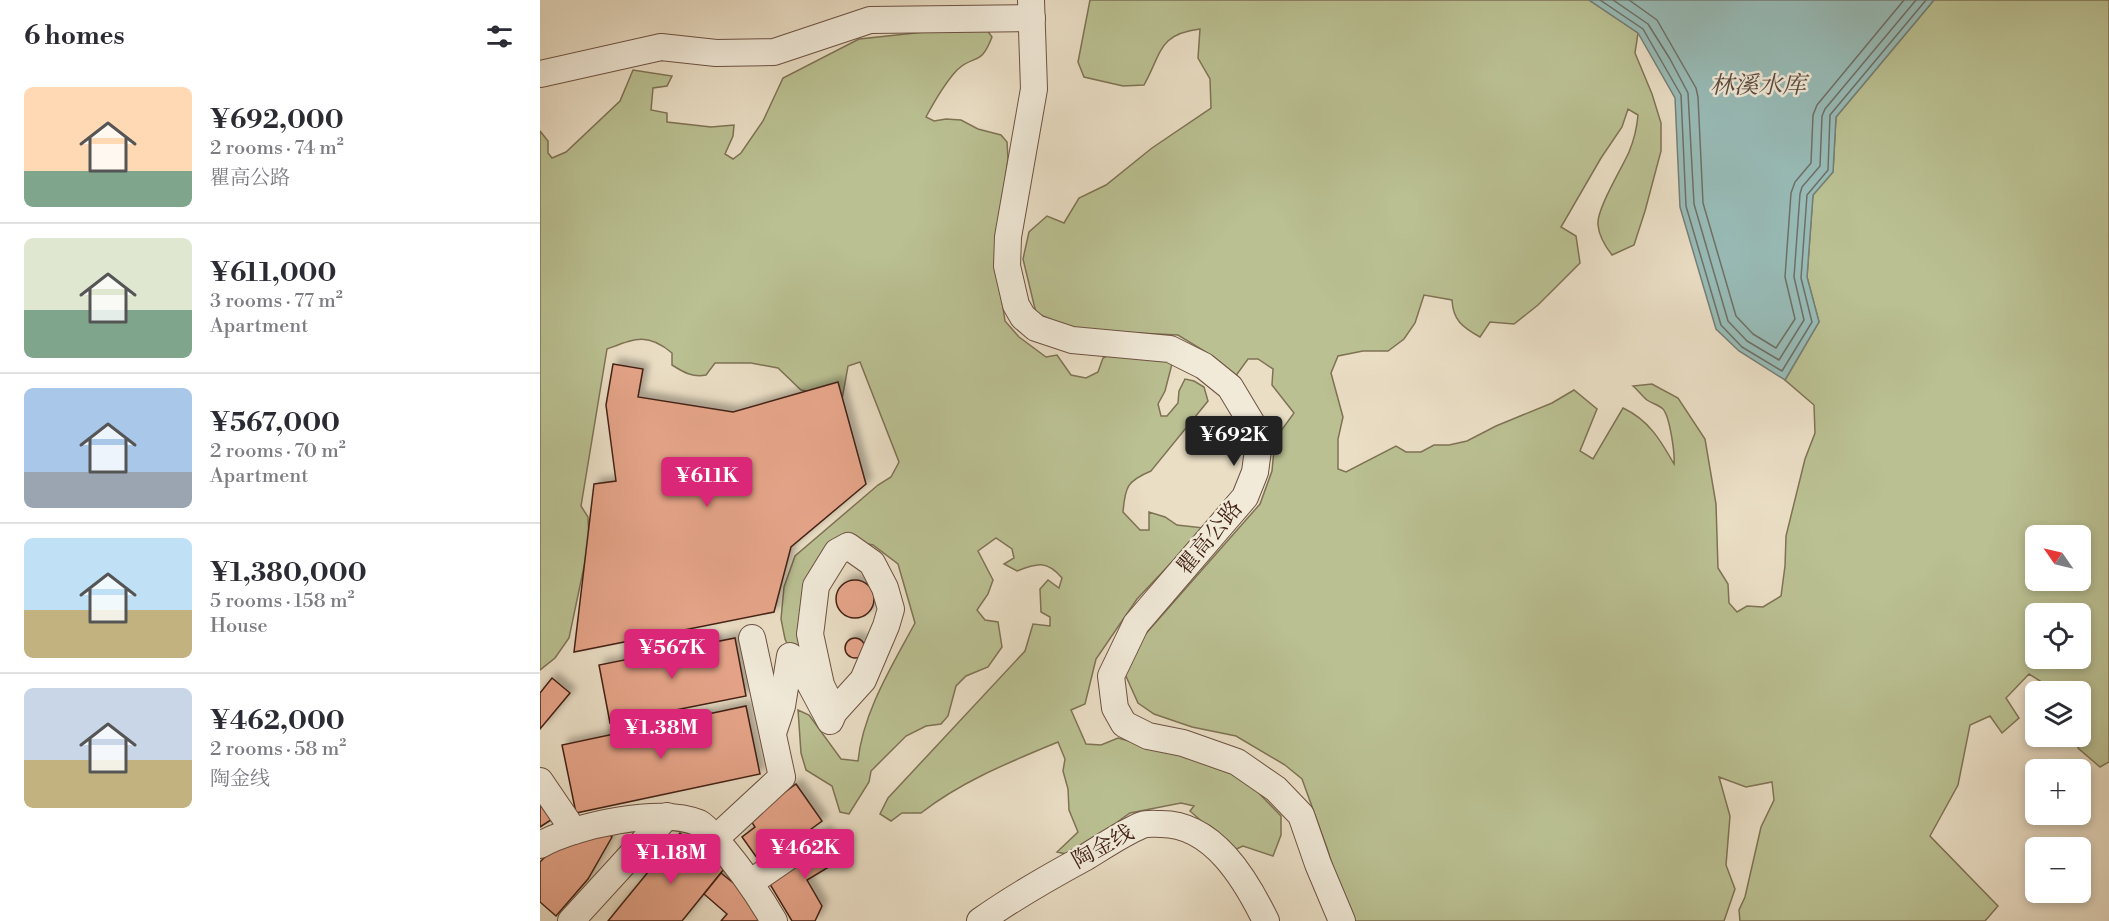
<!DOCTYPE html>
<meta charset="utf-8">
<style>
body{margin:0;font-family:"Libre Bodoni","Noto Serif SC",serif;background:#f2f2f3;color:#2b2b33;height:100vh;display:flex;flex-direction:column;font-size:22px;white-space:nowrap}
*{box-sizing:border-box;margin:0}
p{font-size:20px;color:#7c7c81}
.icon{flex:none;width:33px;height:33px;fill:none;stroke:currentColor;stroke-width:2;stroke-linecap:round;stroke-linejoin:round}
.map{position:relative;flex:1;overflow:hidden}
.sheet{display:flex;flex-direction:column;background:#fff;width:540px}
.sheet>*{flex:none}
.needle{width:39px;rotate:304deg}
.tools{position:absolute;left:1485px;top:525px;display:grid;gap:12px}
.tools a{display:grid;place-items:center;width:66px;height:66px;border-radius:9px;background:#fff;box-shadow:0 3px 9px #0003;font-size:30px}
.price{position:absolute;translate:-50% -51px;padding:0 14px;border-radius:6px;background:#db2777;color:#fff;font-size:20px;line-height:39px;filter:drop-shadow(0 2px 3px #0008)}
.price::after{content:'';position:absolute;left:50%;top:36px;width:18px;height:14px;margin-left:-9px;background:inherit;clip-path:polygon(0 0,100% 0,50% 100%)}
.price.active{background:#222;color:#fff}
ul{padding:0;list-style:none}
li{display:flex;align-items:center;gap:18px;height:150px;padding:0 24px}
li+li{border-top:2px solid #e1e1e2}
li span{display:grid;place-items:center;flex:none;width:168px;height:120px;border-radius:9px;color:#555}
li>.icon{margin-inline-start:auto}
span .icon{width:72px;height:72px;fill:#fffc;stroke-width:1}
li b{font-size:26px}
h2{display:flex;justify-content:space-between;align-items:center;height:72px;padding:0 24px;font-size:26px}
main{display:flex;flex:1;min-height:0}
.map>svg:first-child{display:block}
.green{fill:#bac092;stroke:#7f7254;stroke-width:1.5;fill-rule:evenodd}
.water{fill:#98bcb8;stroke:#767f77;stroke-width:1.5}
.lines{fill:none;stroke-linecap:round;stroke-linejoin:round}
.shore{stroke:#6e7067;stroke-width:1.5}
.building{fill:#e5a489;stroke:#442316;stroke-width:1.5;filter:url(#shadow)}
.minor-casing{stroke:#6e5242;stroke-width:28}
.minor{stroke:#f1ead9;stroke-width:26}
.labels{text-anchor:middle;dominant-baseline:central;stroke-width:5;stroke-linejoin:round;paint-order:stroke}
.street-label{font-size:22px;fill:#442316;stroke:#f1ead9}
.water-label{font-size:24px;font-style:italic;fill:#59493e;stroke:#f1ead9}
</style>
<main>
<section class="sheet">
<h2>6 homes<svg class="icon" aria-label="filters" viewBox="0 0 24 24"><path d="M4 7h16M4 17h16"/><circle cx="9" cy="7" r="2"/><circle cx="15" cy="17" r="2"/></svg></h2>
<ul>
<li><span style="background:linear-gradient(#ffd9b3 70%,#7fa58c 0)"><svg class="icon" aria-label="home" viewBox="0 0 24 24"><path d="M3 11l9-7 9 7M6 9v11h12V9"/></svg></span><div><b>¥692,000</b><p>2 rooms · 74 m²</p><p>瞿高公路</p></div></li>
<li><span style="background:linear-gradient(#dfe7d0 60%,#7fa58c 0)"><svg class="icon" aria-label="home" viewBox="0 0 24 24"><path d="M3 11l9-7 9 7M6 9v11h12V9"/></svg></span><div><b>¥611,000</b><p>3 rooms · 77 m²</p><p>Apartment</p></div></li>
<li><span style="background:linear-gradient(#a9c7e8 70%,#9aa5b1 0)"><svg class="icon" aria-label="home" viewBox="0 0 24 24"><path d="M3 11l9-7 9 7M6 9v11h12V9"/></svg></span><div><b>¥567,000</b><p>2 rooms · 70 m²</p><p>Apartment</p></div></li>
<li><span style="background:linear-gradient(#bfe0f5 60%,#c2b280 0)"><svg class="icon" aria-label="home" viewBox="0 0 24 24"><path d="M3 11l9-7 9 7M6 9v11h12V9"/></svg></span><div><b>¥1,380,000</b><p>5 rooms · 158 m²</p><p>House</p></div></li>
<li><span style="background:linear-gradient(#c9d6e8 60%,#c2b280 0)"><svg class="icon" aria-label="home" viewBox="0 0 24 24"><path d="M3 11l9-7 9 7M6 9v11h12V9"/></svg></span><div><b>¥462,000</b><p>2 rooms · 58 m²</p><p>陶金线</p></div></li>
</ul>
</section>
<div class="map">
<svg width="1569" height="921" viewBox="0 0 1569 921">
<defs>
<filter id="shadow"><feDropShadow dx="5.5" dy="-5.5" stdDeviation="3" flood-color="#0004"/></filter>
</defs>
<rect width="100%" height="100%" fill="#eadec5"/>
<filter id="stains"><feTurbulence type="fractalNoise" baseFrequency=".00333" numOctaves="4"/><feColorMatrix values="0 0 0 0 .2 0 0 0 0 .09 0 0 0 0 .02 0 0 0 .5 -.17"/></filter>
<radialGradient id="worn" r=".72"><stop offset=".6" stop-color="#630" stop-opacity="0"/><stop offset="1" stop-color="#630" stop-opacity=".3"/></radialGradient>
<g class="green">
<path d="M550 0H1049L1098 33 1095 53 1112 94 1121 123V151L1105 211 1094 245 1072 255C1065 246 1059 237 1058 225 1056 210 1082 168 1089 152 1094 140 1097 127 1098 115L1088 109 1082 127 1061 158 1021 227 1036 236 1040 263 998 305 974 324 950 322 940 337C922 327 913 320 912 300L884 295 875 323 864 339 848 351H823L798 356 791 373 803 417 798 439V469L806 472 856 446 866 452H881L894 445H909L927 441 956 426 1012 403 1034 390 1057 409 1040 451 1053 459 1083 408C1109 420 1121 441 1134 464 1135 454 1130 417 1123 409 1119 405 1111 403 1107 400 1102 396 1098 390 1093 386L1112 384 1138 398 1165 439 1176 504 1178 568 1188 584 1189 603 1197 612 1207 606 1223 607 1241 596 1245 566 1246 536 1265 459 1275 433 1274 405 1245 380 1279 322 1267 277 1273 195 1293 172 1296 117 1394 0H1569V762L1560 767 1539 749 1531 737 1540 736V692L1510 691 1508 686 1489 674 1466 698 1479 718 1462 733 1450 716 1430 725 1418 785 1390 836 1458 906 1445 921H1200L1199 910 1205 897 1221 827 1234 800 1232 782 1206 787 1179 777 1190 816 1186 865 1195 889 1184 921H810L787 848 762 779 745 765 696 736 652 727 614 714 598 703 585 674 602 638 720 504 732 471 735 439 754 413 732 385 733 369 718 359H708L695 377 666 352 638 335 535 330 496 313 483 259 489 232 507 216 524 223 539 198 566 185 612 148 671 108 670 79 658 58 660 29C618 34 622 53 604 85L583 86 544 77 538 62ZM1496 536H1540V580H1496ZM1496 614H1540V658H1496Z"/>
<path d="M413 29 447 30 452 37C440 68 435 53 417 70 405 83 394 102 386 117L394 121 406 119 421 120 438 129 461 135 467 142 468 159 455 255 465 321 479 337 506 357 517 355 531 375 546 378 558 372 563 358 573 353 633 360 625 391 618 404 621 416H627L638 403 639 391 645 379 654 381 664 387 668 401 611 471C587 481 585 487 583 512L600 530H609V512L625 517 637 525 664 528 597 599 556 659 545 704 531 710 546 744 561 745 578 738 685 767 711 785 741 816V835L733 856 703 846 694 850 650 811 654 806 641 803 590 813 531 855 517 852 538 832 529 810 528 789 523 771 525 759 518 742C470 762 422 781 381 813H362L351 821 340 814 348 798 485 651 493 624 510 626V617L501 612 500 589 508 580 519 588 522 578C507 560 497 563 477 571L464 564 474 558 472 549 456 538 438 551 453 580 448 594 437 610 445 620 458 622 462 647 448 667 426 676 416 686 408 716 401 724 386 726 366 736 331 771 329 782 309 814 300 812 292 786 266 770 261 753 258 710 269 715 301 759 318 761C323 712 352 666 375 623L358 564 333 545 319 542 293 560 258 650H250L245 639 241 619 244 587 255 556 338 485 351 477 359 462 320 362 308 366 301 405 272 392 261 390 238 368 211 363H175L166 375C153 378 143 372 132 365V353C107 332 94 339 67 349L41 506 48 517 49 543 29 638 15 658 0 670V131L8 141V153L12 158 26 152 80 101 93 70 132 76 127 86 113 88 111 110 127 113V122L171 127 194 125 193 136 185 154 193 159 201 153 223 121 243 78 319 39Z"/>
</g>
<path class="water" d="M1049 0H1394L1296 117 1293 172 1273 195 1267 277 1279 322 1245 380 1199 351 1176 329 1140 207 1135 98 1098 33Z"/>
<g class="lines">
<g class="shore">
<path d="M1060 0 1103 29 1141 95 1146 206 1181 325 1202 347 1242 371 1272 322 1261 278 1267 195 1288 170 1290 115 1386 0"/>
<path d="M1073 0 1108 24 1130 59 1148 93 1154 204 1188 321 1207 341 1239 360 1264 320 1254 277 1260 194 1262 187 1280 166 1282 116 1285 109 1376 0"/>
<path d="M1089 0 1117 20 1156 88 1158 97 1163 203 1196 316 1213 334 1236 348 1255 319 1245 277 1251 193 1255 182 1271 163 1273 115 1277 105 1364 0"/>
</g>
</g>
<g class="building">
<path d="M73 364 103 369 98 397 193 412 298 382 326 484 251 547 234 612 34 652 54 484 76 481 66 405Z"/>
<circle cx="315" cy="599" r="19"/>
<circle cx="315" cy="648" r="10"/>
<path d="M195 638 206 696 70 723 59 665Z"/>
<path d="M12 678 30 693 0 729V693Z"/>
<path d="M206 706 220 774 36 813 22 745Z"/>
<path d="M256 784 282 821 222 865 202 837 215 827 209 818Z"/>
<path d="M0 790 17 816 0 827Z"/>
<path d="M60 826 72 837 48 879 16 916 0 902V862L13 849Z"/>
<path d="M285 831 302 859 267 880 282 906 275 921H252L228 881 273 854 266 843Z"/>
<path d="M140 833 184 869 142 921H68Z"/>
<path d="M181 873 207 894 221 921H181L187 914 164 894Z"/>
</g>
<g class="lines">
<defs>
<g id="minor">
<path d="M491 0 494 89 468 237 467 266 476 305 483 317 496 328 532 340 630 349 664 366 690 387 714 427 718 450 715 472 705 497 596 624 571 676 575 708 584 724 608 736 643 743 697 762 736 789 761 815 778 864 802 921"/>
<path d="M0 74 121 47 176 53 234 52 330 20 492 18"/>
<path d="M233 733 242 706 250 656 259 663 290 721 294 712 323 680 346 626 351 609 345 588 332 563 308 546 297 552 276 586 271 627 270 634 281 685 294 712"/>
<path d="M0 781 34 831"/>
<path d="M175 839 242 777 212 638"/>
<path d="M0 845C35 825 121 807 159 823 165 826 171 834 175 839 198 865 217 892 234 921"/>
<path d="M210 883 255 852"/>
<path d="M31 921 127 816"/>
<path d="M440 921C474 897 509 877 546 857 564 846 583 833 602 825 608 823 615 824 620 824 673 823 706 880 726 921"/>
</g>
</defs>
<use href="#minor" class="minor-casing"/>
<use href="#minor" class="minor"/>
</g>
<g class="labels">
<g class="street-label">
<text transform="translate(670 538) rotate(-50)">瞿高公路</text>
<text transform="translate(563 847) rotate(-29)">陶金线</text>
</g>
<g class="water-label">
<text x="1218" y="86">林溪水库</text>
</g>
</g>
<rect width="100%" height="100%" filter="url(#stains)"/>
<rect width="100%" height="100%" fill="url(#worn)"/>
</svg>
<div class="tools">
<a><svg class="needle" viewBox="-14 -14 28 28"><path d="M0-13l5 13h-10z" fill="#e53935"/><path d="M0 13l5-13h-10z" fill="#7c7c81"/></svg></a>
<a><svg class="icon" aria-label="locate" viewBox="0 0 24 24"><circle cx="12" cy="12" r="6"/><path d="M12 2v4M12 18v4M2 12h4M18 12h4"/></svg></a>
<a><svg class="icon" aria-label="layers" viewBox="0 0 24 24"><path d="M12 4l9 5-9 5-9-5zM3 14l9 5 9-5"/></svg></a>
<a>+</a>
<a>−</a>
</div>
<b class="price active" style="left:694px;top:467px">¥692K</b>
<b class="price" style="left:167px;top:508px">¥611K</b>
<b class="price" style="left:132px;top:680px">¥567K</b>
<b class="price" style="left:121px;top:760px">¥1.38M</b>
<b class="price" style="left:265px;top:880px">¥462K</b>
<b class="price" style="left:131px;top:885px">¥1.18M</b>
</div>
</main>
